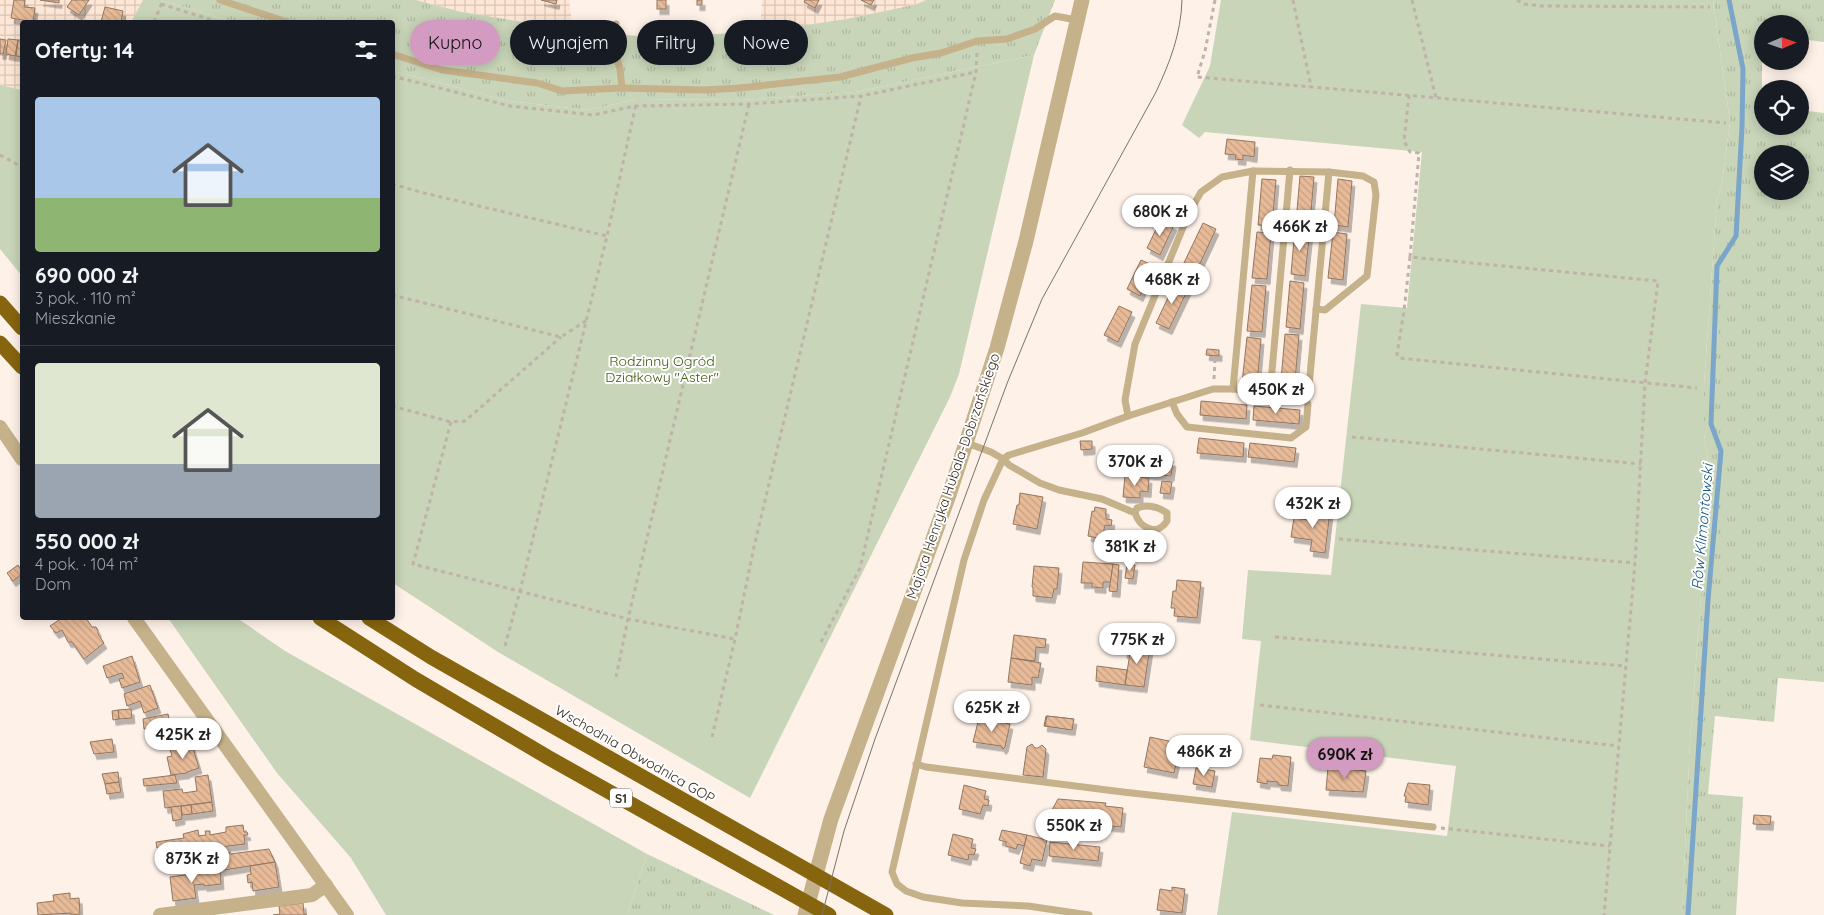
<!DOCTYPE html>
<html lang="pl">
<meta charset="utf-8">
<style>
body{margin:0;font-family:Quicksand,sans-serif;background:#242831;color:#f1f3f6;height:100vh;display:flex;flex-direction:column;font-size:19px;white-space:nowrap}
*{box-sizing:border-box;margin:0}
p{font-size:16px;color:#9ea1a6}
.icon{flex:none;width:28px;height:28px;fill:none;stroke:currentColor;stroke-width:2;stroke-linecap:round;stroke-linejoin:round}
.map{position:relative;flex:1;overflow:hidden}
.sheet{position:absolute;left:20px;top:20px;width:375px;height:600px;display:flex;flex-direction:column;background:#171b24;border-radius:5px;box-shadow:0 2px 12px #0003}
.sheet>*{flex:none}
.banner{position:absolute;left:410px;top:20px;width:475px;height:45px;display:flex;gap:10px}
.needle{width:32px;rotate:88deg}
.buttons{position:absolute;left:1754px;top:15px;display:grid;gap:10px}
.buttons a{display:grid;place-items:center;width:55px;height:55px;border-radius:50%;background:#171b24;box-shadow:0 2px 12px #0003;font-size:25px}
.price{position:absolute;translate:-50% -42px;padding:0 11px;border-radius:18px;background:#fff;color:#222;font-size:16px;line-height:32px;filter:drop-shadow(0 1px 2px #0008)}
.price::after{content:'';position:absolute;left:50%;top:30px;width:15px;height:11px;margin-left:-8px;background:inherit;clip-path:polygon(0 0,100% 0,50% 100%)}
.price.current{background:#d39bc1;color:#111}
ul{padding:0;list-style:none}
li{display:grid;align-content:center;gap:10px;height:265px;padding:0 15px}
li+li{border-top:1px solid #363941}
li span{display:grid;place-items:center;height:155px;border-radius:5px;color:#555}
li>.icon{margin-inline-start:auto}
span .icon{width:90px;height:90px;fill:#fffc;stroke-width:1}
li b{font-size:21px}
h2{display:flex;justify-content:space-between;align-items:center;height:60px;padding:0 15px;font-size:21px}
.chip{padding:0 18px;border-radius:22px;background:#171b24;box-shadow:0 2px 12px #0003;font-size:18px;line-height:45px}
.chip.current{background:#d39bc1;color:#111}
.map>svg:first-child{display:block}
.industrial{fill:url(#industrial-grid)}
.grass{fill:url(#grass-tufts);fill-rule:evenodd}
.garden{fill:#c8d5b8}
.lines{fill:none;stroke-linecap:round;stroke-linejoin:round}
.stream{stroke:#7ca6c9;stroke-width:5}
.building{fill:url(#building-back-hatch);stroke:#917661;filter:url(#shadow)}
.path{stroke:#bfb2a9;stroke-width:3;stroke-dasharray:4 4;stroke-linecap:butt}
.service{stroke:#c5b18a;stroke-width:7}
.minor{stroke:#c5b18a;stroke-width:14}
.tertiary{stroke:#c5b18a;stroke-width:15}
.motorway{stroke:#86650e;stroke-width:15}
.tram{stroke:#7d7168;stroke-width:1}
.labels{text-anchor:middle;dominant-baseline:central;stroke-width:4;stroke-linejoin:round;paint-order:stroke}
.shield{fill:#fff;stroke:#746c66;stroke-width:1}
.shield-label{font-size:12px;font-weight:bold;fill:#382d24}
.park-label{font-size:14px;fill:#405912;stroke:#fff}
.street-label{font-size:14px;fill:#382d24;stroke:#fff}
.water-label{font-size:15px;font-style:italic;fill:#155987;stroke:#fff}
</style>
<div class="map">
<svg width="1824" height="915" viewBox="0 0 1824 915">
<defs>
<pattern id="industrial-grid" width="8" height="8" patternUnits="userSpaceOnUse" patternTransform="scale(1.25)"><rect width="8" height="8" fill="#fde6d5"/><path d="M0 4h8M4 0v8" fill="none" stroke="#dac6b7"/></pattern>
<pattern id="grass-tufts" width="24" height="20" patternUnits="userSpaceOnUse" patternTransform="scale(1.25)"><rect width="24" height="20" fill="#c8d5b8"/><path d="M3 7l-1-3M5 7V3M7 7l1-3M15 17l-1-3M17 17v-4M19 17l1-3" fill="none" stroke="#adb79e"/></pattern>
<pattern id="building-back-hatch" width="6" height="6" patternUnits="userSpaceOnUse" patternTransform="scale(1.25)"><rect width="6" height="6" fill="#e7ba98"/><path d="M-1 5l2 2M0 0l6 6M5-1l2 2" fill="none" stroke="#c7a083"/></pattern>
<filter id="shadow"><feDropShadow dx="3" dy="5.5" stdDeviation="0" flood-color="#0004"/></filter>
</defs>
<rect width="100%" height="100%" fill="#fef1e8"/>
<g class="industrial">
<path d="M0 0H143L131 22H22V90L0 85Z"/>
<path d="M416 0H569L573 30 462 12Z"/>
<path d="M762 0H927L914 5 846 19 760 32Z"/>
</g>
<g class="grass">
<path d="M161 0H416L462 12 573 30 649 37 760 32 846 19 914 5 927 0H1055L1034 55 856 92 742 100 636 99 589 110 509 101 393 71 392 22H233Z"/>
<path d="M1713 0H1824V42L1800 39V24H1762V126H1800V110L1824 113V682L1778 678 1774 722 1715 716 1708 794 1743 797 1736 915H1682L1690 741 1710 478 1704 433V385L1717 200 1722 183 1730 122ZM1762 154H1800V191H1762Z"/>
<path d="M647 854 774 915H627Z"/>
</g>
<g class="garden">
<path d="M143 0H161L233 22H131Z"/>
<path d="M1221 0H1713L1730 122 1722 183 1717 200 1704 385V433L1710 478 1690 741 1682 915H1217L1232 812 1447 836 1456 766 1250 740 1261 641 1242 639 1248 570 1331 575 1361 304 1407 308 1422 152 1205 132 1199 138 1182 125 1210 66Z"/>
<path d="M1034 55 959 374 950 397 750 798 498 652 393 583V71L509 101 589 110 636 99 742 100 856 92Z"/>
<path d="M0 85 22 90V276L0 249Z"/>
<path d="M168 618H237L285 651 647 854 627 915H386L351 858 277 773Z"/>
</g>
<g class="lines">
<path class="stream" d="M1688 915 1708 600 1721 451 1711 424 1717 266 1736 236 1742 127 1743 69 1729 0"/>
</g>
<g class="building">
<path d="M14 0H25L24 7 35 8 33 22 11 18Z"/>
<path d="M40 0H59V3Z"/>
<path d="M72 0H89L79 15 67 7Z"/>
<path d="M541 0H557L556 4Z"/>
<rect x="657" y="0" width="9" height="9"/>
<rect x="697" y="0" width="5" height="5"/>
<path d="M805 0H819L815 8 804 2Z"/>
<path d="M861 0H874L871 5Z"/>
<path d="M105 7 123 11 121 22H101Z"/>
<path d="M0 39 6 40 3 54H0Z"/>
<path d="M8 39 18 40 15 56 6 54Z"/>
<path d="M18 40H22V57L16 56Z"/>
<path d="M1227 139 1255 142 1254 157 1243 155V160L1235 159 1236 155 1225 154Z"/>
<path d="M1300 176 1314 177 1310 223 1296 222Z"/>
<path d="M1262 179 1276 180 1272 226 1258 225Z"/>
<path d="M1338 179 1352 181 1348 227 1334 225Z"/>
<path d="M1161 219 1174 225 1160 255 1147 248Z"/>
<path d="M1203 223 1216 229 1196 272 1183 265Z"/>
<path d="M1295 229 1310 230 1305 276 1291 274Z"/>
<path d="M1257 232 1271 233 1267 279 1252 278Z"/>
<path d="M1333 232 1347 234 1343 280 1328 278Z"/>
<path d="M1141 260 1154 266 1140 296 1127 289Z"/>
<path d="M1176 281 1189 287 1169 329 1156 323Z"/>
<path d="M1290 281 1304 283 1300 329 1286 327Z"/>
<path d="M1252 285 1266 286 1262 332 1247 331Z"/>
<path d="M1119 306 1132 312 1118 342 1104 335Z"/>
<path d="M1285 334 1299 335 1295 381 1281 380Z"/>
<path d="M1247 337 1261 339 1257 385 1242 383Z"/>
<path d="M1207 349 1219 350V356L1206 355Z"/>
<path d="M1201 401 1247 405 1246 419 1200 415Z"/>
<path d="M1254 406 1300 410 1299 424 1253 420Z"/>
<path d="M1199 438 1244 443 1243 457 1197 453Z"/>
<path d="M1080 441H1092V449L1081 450Z"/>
<path d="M1250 443 1296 448 1294 462 1248 457Z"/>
<path d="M1140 458 1173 461 1171 476 1139 473Z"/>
<path d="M1125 476 1149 478 1148 492 1140 491V498L1123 497Z"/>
<path d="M1162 481 1172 482 1170 494 1160 493Z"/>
<path d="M1020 493 1043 497 1037 529 1013 524 1017 505H1019Z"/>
<path d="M1095 507 1106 509V519L1112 520 1111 526 1105 525 1102 539 1088 536 1092 511 1094 512Z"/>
<path d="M1310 509 1330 511 1325 553 1310 551 1312 540 1291 537 1294 518 1309 520Z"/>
<path d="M1083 562 1113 564 1111 582H1103V588L1092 587V583H1081Z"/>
<path d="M1113 564 1119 565 1117 592 1109 591Z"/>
<path d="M1127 564 1135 565 1133 579 1125 578Z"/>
<path d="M18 565 22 571V574L13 581 7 573Z"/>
<path d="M1034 566 1059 568 1057 589H1054L1052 598 1033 596V587H1032Z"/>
<path d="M1177 580 1201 582 1197 618 1174 616 1175 608H1171L1173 591H1176Z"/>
<path d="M62 618H86L92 627H96L98 630V634L104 643 84 659 72 642H68L62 630 56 633 50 626Z"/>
<path d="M1014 635 1046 639 1045 648 1036 647 1035 661 1011 658Z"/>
<path d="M1125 644 1150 647 1144 687 1125 685 1130 653H1124Z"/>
<path d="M132 656 140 682 122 688 119 679 124 678 122 673 107 678 103 666Z"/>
<path d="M1011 658 1041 663 1038 678 1032 677V685L1008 682Z"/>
<path d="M1097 666 1127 670 1125 685 1096 681Z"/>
<path d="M150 685 158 708 144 713 140 701 127 706 124 694Z"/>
<path d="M131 709 132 718 119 719 118 710Z"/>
<path d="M118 710 119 719 113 720 112 711Z"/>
<path d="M168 714 174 740 153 742 150 728 144 729 143 719Z"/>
<path d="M1046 716 1073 719 1072 729 1044 726Z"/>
<path d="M1047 716 1074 719 1072 730 1045 726Z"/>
<path d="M979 718 1010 724 1005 747 1003 749 1001 746 973 742Z"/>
<path d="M1150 737 1173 742 1170 757 1177 759 1174 773 1144 767Z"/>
<path d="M112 739 114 752 94 754 90 742Z"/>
<path d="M191 742 199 768 187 772V773L171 775 167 757 172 756 170 749Z"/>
<path d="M1032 744 1035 748H1038L1042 745 1046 749 1043 777 1023 775 1027 747Z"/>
<path d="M1273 755 1291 757 1288 786 1278 785V782L1267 781V784L1257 782 1260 758 1272 759Z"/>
<path d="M1328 767 1366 771 1363 792 1326 790Z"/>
<path d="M1196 768 1215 771 1212 787 1193 784Z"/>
<path d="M118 772 119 782 105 784 102 774Z"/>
<path d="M175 775 177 783 144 786 143 779Z"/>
<path d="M208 775 212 802 165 808 163 791 182 789 183 793 197 791 195 777Z"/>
<path d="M119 782 121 792 107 794 105 784Z"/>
<path d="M1408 783 1430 785 1428 805 1405 802 1406 796H1404Z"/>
<path d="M964 785 986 791 984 799 989 800 988 806 983 805 980 814 959 809Z"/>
<path d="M1058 799 1106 803 1105 806 1123 808 1121 827 1102 825 1103 821 1079 819V823L1057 820 1058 811 1052 810Z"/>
<path d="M212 802 213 811 192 814 191 805Z"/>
<path d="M191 805 192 814 182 815 181 806Z"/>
<path d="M181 806 182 819 173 821 171 807Z"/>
<path d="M1754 815 1771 816 1770 825 1753 824Z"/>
<path d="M243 825 244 832H247L248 835H244L245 844 161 854 160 848H157L156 842 184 838 183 834 198 830 199 836 206 835 205 831H210V835L226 832V827Z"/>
<path d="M1002 830 1027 835 1024 846 1018 844 1016 849 1006 846V842L999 840Z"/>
<path d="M953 834 973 839 971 848 976 849 974 855 969 854 968 860 948 855Z"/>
<path d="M1027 835 1047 840 1042 861 1032 859 1030 866 1020 863Z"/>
<path d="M1050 842 1100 847 1098 861 1049 856Z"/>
<path d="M269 849 275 862 211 872 210 867 218 866 217 856 224 855V853L230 852V854Z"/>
<path d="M194 850 196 862 167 865 166 854Z"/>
<path d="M275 862 279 887 253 891 252 882 248 883 247 875 251 874 250 866Z"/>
<path d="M220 870 221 884 204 886V884L194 885 196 898 173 901 170 877Z"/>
<path d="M1172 887 1185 889 1182 913 1157 910 1160 889 1172 891Z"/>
<path d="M70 893V899L79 898 80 914 71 915V913L38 915 37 903 54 901 53 895Z"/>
<path d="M303 903 304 914 307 915H273L280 914 279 906Z"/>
</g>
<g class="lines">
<g class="path">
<path d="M1215 0 1205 51 1197 77 1726 123"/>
<path d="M1293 0 1310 82 1309 87"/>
<path d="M1412 0 1436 98"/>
<path d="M1517 0 1524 4 1542 6 1710 7"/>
<path d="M161 4 218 22"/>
<path d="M154 22 163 0"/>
<path d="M392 76 510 106 593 115 635 106 749 104 861 96 976 72"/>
<path d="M1409 95 1404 141 1410 152 1419 153 1410 257 1658 281 1645 383 1635 563 1604 915"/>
<path d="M0 155 22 167"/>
<path d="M392 184 424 193 607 236"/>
<path d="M1410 257 1404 311 1397 354 1399 358 1697 388"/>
<path d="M392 295 561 337 587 320"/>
<path d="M1214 379 1215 359"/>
<path d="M392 406 451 422 465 421 561 337"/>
<path d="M451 422 413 564 628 619 735 639"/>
<path d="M1352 437 1641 464"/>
<path d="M1339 539 1635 563"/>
<path d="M1275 637 1626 666"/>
<path d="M821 642 860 568 976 72 977 51"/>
<path d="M505 646 520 591 607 236 636 104"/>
<path d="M616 677 628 619 749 104"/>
<path d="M1260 705 1618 746"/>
<path d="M712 737 735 639 754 547 861 96"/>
<path d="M1441 828 1610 846"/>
</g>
<g class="service">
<path d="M220 0 287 22"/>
<path d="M616 24 612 42 620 69 622 88"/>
<path d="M392 54 442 70 537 83 562 91 622 88 704 90 740 88 840 77 912 58 941 53 977 41 1007 39 1035 29 1055 16 1077 20"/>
<path d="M1233 389 1253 171"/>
<path d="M1270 393 1290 170"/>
<path d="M1172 402 1177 414 1187 427 1291 438 1306 427 1308 404 1302 394"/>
<path d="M1128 416 1125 400 1135 344 1189 213 1201 192 1222 177 1253 171 1329 172 1363 176 1374 182 1376 195 1367 276 1325 310 1316 309"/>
<path d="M967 443 991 452 1003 459 984 500 964 560 892 872 897 884 906 891 923 897 962 903 1028 906 1089 915"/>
<path d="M1135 513 1137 508C1147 504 1158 507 1167 513V521C1157 537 1140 528 1135 513L1102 499 1059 490 1040 483 1009 465 1003 459 1009 455 1082 433 1128 416 1213 389H1233L1292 395 1302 394 1309 386 1329 172"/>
<path d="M916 764 926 767 1123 792 1433 827"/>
</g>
<g class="minor">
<path d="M0 427 22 459"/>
<path d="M134 618 347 915"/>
<path d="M160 915 312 895 326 885"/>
</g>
<path class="tertiary" d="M805 915 831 819 949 495 997 348 1026 241 1082 0"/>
<g class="motorway">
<path d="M0 303 22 328"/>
<path d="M0 343 22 367"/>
<path d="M320 618 415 679 549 758 829 915"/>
<path d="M369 618 431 657 886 915"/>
</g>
<path class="tram" d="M822 915 844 831 875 739 1008 381 1042 299 1156 92C1170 62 1181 34 1182 0"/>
</g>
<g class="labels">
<rect class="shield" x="610" y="788.5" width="22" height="19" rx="4"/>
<g class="shield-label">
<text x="621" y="798">S1</text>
</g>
<g class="park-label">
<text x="662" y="361">Rodzinny Ogród<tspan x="662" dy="16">Działkowy "Aster"</tspan></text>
</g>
<g class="street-label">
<text transform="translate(953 476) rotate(-71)">Majora Henryka Hubala-Dobrzańskiego</text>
<text transform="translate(635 754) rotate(30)">Wschodnia Obwodnica GOP</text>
</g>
<g class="water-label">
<text transform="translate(1702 527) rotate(-85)">Rów Klimontowski</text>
</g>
</g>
</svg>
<div class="buttons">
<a><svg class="needle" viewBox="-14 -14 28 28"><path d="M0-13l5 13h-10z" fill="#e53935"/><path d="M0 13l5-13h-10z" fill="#9ea1a6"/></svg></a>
<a><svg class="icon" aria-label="locate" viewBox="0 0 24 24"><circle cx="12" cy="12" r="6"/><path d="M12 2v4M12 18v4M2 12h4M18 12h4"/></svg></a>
<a><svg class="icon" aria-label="layers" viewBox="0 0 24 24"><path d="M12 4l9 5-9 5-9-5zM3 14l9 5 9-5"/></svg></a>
</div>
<b class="price" style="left:1160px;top:237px">680K zł</b>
<b class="price" style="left:1300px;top:252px">466K zł</b>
<b class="price" style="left:1172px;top:305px">468K zł</b>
<b class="price" style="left:1276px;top:415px">450K zł</b>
<b class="price" style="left:1135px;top:487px">370K zł</b>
<b class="price" style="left:1313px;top:529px">432K zł</b>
<b class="price" style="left:1130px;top:572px">381K zł</b>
<b class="price" style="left:1137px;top:665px">775K zł</b>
<b class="price" style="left:992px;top:733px">625K zł</b>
<b class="price" style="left:183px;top:760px">425K zł</b>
<b class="price" style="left:1204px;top:777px">486K zł</b>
<b class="price current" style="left:1345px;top:780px">690K zł</b>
<b class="price" style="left:1074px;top:851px">550K zł</b>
<b class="price" style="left:192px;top:884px">873K zł</b>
<div class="banner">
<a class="chip current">Kupno</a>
<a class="chip">Wynajem</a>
<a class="chip">Filtry</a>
<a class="chip">Nowe</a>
</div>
<section class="sheet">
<h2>Oferty: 14<svg class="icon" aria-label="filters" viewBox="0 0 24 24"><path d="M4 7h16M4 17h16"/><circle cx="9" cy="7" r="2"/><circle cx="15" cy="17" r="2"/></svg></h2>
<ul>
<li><span style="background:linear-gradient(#a9c7e8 65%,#8fb573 0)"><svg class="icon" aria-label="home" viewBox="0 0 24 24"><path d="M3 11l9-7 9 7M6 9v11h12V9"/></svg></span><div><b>690 000 zł</b><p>3 pok. · 110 m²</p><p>Mieszkanie</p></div></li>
<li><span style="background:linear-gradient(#dfe7d0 65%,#9aa5b1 0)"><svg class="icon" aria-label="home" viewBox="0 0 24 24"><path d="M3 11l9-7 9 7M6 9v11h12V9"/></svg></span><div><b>550 000 zł</b><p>4 pok. · 104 m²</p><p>Dom</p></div></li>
</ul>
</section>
</div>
